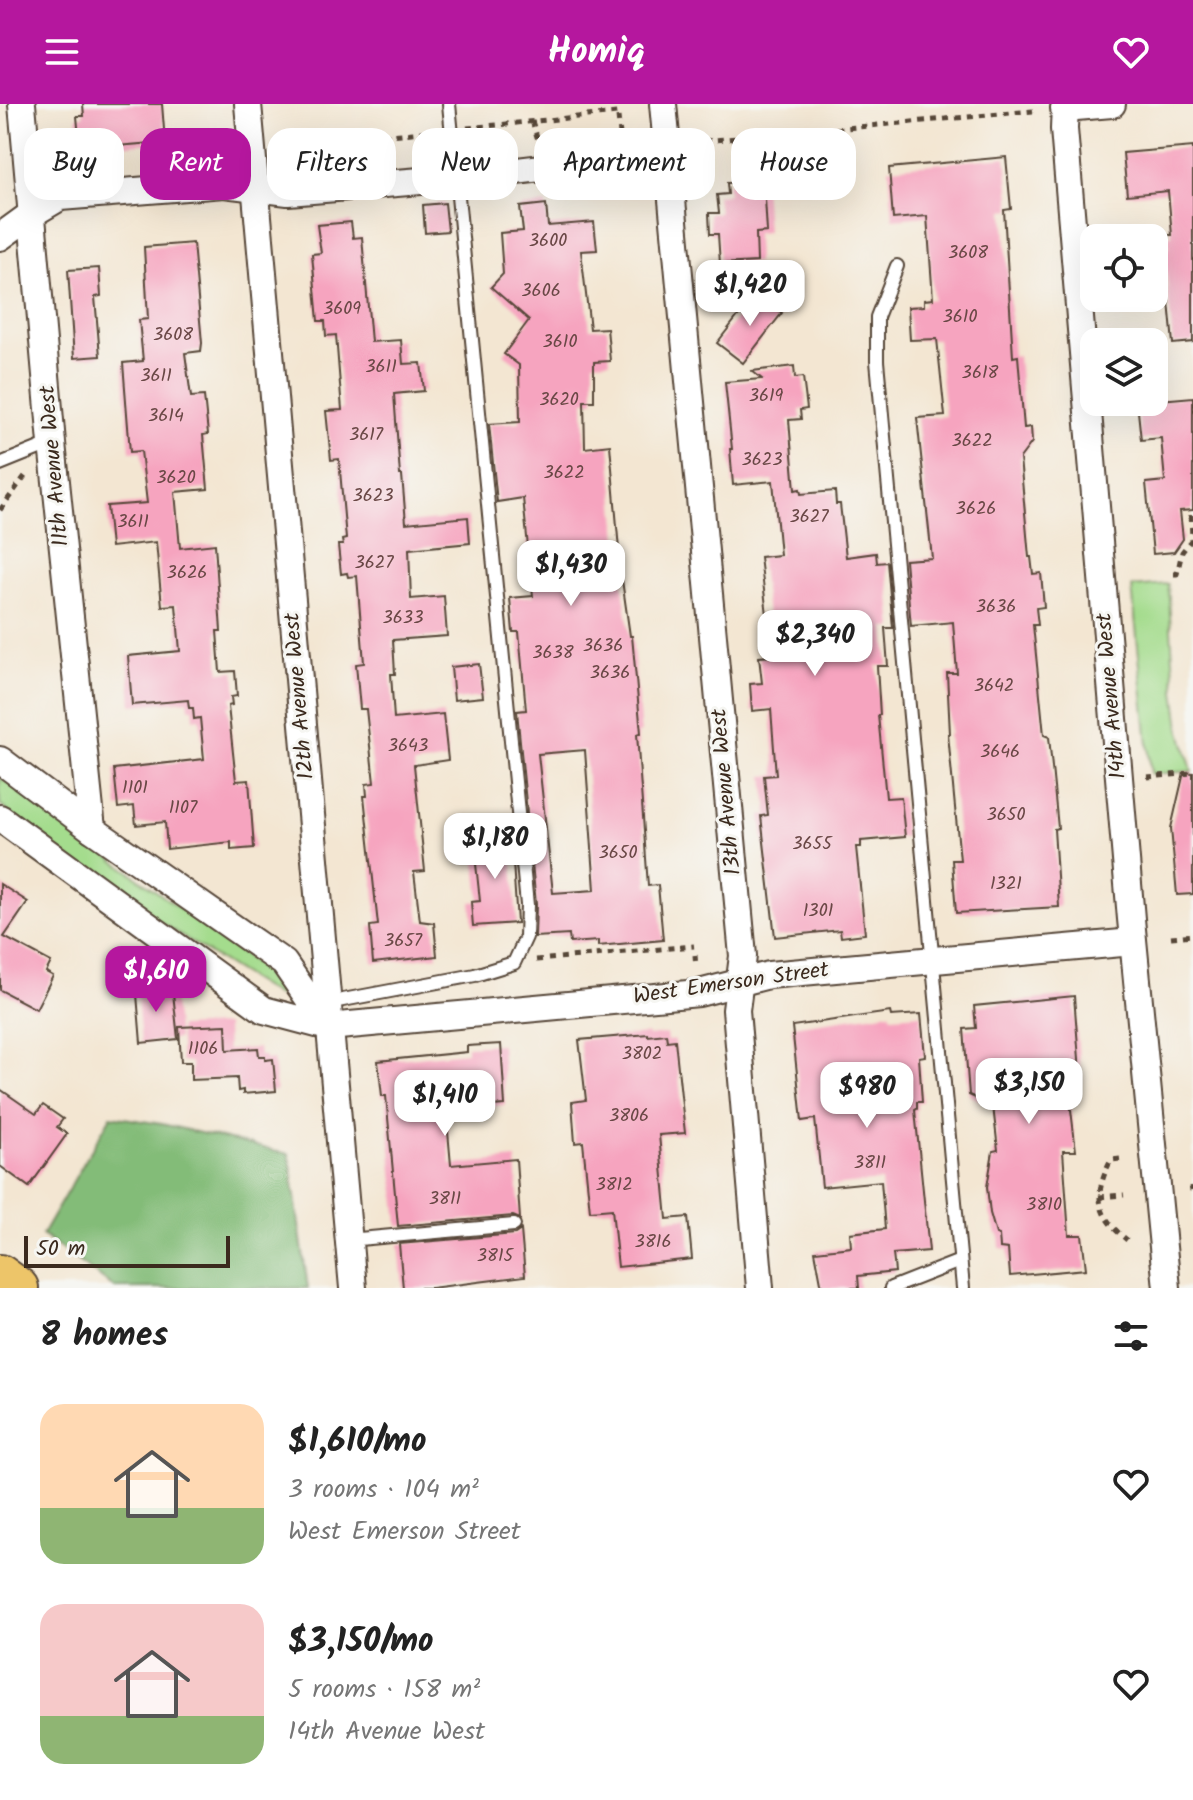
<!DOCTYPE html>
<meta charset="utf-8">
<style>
body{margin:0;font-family:Kalam,sans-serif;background:#f2f2f2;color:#222;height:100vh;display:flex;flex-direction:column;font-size:30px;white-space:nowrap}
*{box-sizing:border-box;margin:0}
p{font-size:26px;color:#767676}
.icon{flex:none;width:44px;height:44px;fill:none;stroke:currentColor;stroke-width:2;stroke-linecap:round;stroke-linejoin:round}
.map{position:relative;height:1184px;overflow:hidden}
.drawer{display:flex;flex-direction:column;background:#fff;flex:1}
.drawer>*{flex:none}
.guide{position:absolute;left:24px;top:24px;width:1146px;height:72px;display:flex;gap:16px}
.controls{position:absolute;left:1080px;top:120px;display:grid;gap:16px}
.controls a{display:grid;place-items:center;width:88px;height:88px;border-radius:16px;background:#fff;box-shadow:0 8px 32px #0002;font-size:40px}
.scale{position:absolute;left:24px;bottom:20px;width:206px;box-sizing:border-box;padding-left:8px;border:4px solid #3b2a1e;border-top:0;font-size:22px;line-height:28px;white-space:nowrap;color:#3b2a1e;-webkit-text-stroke:6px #f6f6f2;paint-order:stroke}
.price{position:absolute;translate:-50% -68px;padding:0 18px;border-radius:16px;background:#fff;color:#222;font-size:26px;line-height:52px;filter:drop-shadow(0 2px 4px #0008)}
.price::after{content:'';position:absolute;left:50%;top:48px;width:24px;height:18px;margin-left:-12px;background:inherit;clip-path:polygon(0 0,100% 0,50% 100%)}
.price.current{background:#b5179e;color:#fff}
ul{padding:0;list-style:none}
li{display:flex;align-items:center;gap:24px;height:200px;padding:0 40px}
li span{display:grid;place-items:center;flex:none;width:224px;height:160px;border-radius:24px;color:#555}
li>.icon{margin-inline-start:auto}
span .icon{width:96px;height:96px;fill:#fffc;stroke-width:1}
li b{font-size:34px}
h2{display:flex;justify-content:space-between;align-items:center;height:96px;padding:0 40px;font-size:34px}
.chip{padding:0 28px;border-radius:24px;background:#fff;box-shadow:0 8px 32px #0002;font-size:28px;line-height:72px}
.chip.current{background:#b5179e;color:#fff}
header{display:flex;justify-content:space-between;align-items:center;height:104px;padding:0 40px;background:#b5179e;color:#fff;font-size:36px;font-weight:700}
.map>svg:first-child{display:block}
.green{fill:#a4dc8d;stroke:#708356;stroke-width:2}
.forest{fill:#83bc78;stroke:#5f734b;stroke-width:2}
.building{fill:#f6a4bf;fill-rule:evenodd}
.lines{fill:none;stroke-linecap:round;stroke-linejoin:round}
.lane-casing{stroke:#574639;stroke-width:16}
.street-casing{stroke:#574639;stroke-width:30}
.primary-casing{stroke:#574639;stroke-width:44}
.path{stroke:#574639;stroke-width:5;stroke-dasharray:6 6;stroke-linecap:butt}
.lane{stroke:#fff;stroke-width:12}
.street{stroke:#fff;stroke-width:26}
.primary{stroke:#edc569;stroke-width:40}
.labels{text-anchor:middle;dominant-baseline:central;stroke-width:6;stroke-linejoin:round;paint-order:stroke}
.number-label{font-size:18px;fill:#6a4846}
.street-label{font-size:22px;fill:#3b2a1e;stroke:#f6f6f2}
</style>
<header><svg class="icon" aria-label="menu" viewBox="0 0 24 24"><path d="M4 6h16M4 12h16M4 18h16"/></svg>Homiq<svg class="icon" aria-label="heart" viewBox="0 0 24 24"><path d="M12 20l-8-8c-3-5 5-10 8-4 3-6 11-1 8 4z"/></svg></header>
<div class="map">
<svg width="1193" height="1184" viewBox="0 0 1193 1184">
<rect width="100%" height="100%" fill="#f6f6f2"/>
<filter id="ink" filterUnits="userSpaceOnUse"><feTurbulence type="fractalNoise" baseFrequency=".0125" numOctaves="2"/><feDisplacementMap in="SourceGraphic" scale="16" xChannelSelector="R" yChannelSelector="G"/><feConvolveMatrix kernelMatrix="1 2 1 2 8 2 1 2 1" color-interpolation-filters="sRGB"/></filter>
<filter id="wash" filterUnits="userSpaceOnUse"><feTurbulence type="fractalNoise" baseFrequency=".006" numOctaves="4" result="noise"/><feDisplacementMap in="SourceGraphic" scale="32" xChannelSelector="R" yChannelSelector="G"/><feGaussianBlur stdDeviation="1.8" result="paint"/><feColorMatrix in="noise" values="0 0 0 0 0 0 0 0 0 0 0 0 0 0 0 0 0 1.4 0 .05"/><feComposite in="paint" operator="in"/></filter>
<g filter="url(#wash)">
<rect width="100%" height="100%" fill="#f3e6d2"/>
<g class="green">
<path d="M1168 480 1175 587 1180 624 1192 667 1151 670 1132 483Z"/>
<path d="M0 673 253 858 291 892H277C181 832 86 774 0 701Z"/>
</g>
<path class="forest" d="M111 1012 162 1020 289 1050 308 1184H115L42 1131Z"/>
<g id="blocks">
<g class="building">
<path d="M83 0H162L165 38 80 45 77 12H84Z"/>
<path d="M1193 43V238L1173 240 1164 144H1169L1168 131H1172L1168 87 1127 91 1123 49Z"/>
<path d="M1006 53 1011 105 1004 106 1013 253 1018 252 1024 324 1031 323 1032 338 1020 354 1029 453H1031L1033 470 1041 469 1044 503 1036 504 1038 521H1033L1044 631 1049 633 1058 724 1054 725 1059 803 956 809 952 756H960L948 630H950L947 569H957L953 518 911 522 905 456 932 454 917 314 945 312 937 235 910 236 908 203 924 202V196L933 195 927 112 893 115 889 64Z"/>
<path d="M764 77 767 128 756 129 757 158 720 160 718 130H710L709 109H719L717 91 728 90 727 79Z"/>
<path d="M445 99 448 127 425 129 423 101Z"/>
<path d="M546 100 548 122 594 118 597 146 581 147 590 225 607 224 610 257 594 258V297H584L585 344 610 341 621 469 630 532H632L641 629 637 630 648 782 658 781 663 836 598 842V837L570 839 569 831 535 833 536 800 517 607 526 606 519 528H513L510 494 533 492 523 394 497 398 489 320 520 318 519 261 504 250 529 216 491 183 503 170 500 129 523 127 520 103ZM585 646 595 786 553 789 538 650Z"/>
<path d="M351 118 353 134 362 133 371 238 401 236 403 260 421 259 424 287 394 290 400 371H402L406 419 468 413 470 439 409 445 411 495 444 492 447 532 393 536 395 570H391L394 615 443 610 448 656 414 661 425 767 414 768 420 817 434 819 437 852 373 859 370 822 378 821 364 692H367L366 680 374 679 366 605H360L356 560 364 559 357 472 348 473 347 469 341 470 338 441H343L342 436 346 435 339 355 331 356 326 307 342 306 336 231 326 232 325 217H318L312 150 321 149 317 121Z"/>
<path d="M193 139 202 239 201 247 185 249 191 293 204 292 208 330 203 331 208 385 175 388 180 444 215 440 221 527H217L220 568 235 567 237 592 231 593 232 601 228 602 236 677 249 676 254 744 231 746V738L167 745 165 718 136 721 134 702 118 704 114 665 204 655 200 614 194 615 193 604H189L188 596 132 601 128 552 180 547 176 501 162 502 156 438 111 443 107 402 147 399 141 347 130 348 123 259 143 257 139 216 148 215 144 143Z"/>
<path d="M99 164 101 192 95 193 100 252 74 254 68 166Z"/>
<path d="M756 189 782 209 743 259 717 239Z"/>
<path d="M794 262 795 274 803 273 807 305 800 306 801 315 789 316 795 386 800 385 801 390 835 387 836 400H840L846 453 876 449 877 459 887 458 893 524H885L888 562H877L880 611H878L886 694 901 693 905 733 861 737V743H856L865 830 841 833 840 826 775 833 761 712 768 711 764 672 776 671 771 605 752 607 750 580 762 579 759 553 772 552 760 453 780 451 773 377 733 381 730 345H732L725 278 762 275 752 267Z"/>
<path d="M1193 293V406L1180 407 1183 435 1174 448 1153 450 1146 379 1165 377 1161 334 1141 336 1137 298Z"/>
<path d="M479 560 483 593 454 596 451 563Z"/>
<path d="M1184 668 1193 669V790L1177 791 1171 724Z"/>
<path d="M511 728 517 819 473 822 471 798 480 797 473 732Z"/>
<path d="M0 780 28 798 4 833 51 858 46 868 53 872 36 905 0 886Z"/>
<path d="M157 877 158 890 173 889 178 935 141 939 136 878Z"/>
<path d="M1074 892 1081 980 1068 981 1076 1047H1063L1069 1131H1082L1086 1165 1010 1172 1008 1145 1000 1144 999 1131 996 1130 990 1109 987 1083 993 1047 998 1046 993 1002 969 991 964 925 976 924 974 902Z"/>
<path d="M890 908 891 912 921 910 925 952 919 953 922 998H917V1005L915 1006 929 1147 893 1150 895 1168 858 1172 859 1184H822L815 1147 851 1143 850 1129 885 1125 881 1077 822 1083 815 1015 802 1017 792 922Z"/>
<path d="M226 921 227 946 258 944 259 952H265V956L273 955 276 987 243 990V986L238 987 237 974 191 976V958H181L179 923Z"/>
<path d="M648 930V932L666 930 667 937 675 936 685 1029 659 1031 667 1115 688 1113 692 1155 618 1163 612 1105 590 1107 583 1038 575 1039 572 998 586 996 579 936Z"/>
<path d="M501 940 505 1001 446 1005 451 1061 516 1055 520 1115 513 1112 398 1122 386 992H382L378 957 467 948V942Z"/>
<path d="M0 985 36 1010 43 1001 63 1015 57 1023 67 1030 29 1083 0 1062Z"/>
<path d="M521 1126 525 1172 431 1184H403L399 1140 515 1130Z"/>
</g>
</g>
</g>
<g filter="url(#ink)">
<use href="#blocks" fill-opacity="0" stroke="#574639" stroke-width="2"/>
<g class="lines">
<defs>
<g id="lane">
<path d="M897 162 877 213V257L963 1184"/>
<path d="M0 360 52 339"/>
<path d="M327 899 475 871 514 859 526 833 527 801 449 0"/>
<path d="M348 1136 514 1121"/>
<path d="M891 1184 960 1157"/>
</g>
<g id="street">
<path d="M22 0 52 339 92 725"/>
<path d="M248 0 353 1184"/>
<path d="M663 0 743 852 736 906 760 1184"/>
<path d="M1065 0 1064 25 1131 815 1167 1184"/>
<path d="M1064 4 1112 0"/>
<path d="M0 133 33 109 60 93 224 80 288 88 457 74 668 49"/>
<path d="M0 656 92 725 284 859 326 920"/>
<path d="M0 714 264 906 328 923 699 889 769 871 1133 838"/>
</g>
<path id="primary" d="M0 1171 18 1184"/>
</defs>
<use href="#lane" class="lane-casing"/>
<use href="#street" class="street-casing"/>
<use href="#primary" class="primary-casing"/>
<g class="path">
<path d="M618 13 620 30"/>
<path d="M532 17 539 39"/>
<path d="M467 24 617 9"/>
<path d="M693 38 1033 7"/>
<path d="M276 42 433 27"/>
<path d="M0 406 25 372"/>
<path d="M1174 470H1177L1182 448 1192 435 1191 410 1193 409"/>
<path d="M1147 673 1193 669"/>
<path d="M1171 833 1193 831"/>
<path d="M695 851 696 863"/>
<path d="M536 856 694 842"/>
<path d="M1120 1055 1111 1056C1093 1091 1096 1111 1127 1136"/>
<path d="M1189 1085 1193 1084"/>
<path d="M1099 1093 1124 1091"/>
</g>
<use href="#lane" class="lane"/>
<use href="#street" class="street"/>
<use href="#primary" class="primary"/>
</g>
</g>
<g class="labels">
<g class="number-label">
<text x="548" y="137">3600</text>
<text x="968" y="149">3608</text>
<text x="541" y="187">3606</text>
<text x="342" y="205">3609</text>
<text x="960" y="213">3610</text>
<text x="173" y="231">3608</text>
<text x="560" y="238">3610</text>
<text x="381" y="263">3611</text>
<text x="980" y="269">3618</text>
<text x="156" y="272">3611</text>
<text x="766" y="292">3619</text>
<text x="559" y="296">3620</text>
<text x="166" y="312">3614</text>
<text x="366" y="331">3617</text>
<text x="972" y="337">3622</text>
<text x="762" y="356">3623</text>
<text x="564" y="369">3622</text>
<text x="176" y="374">3620</text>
<text x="373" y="392">3623</text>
<text x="976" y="405">3626</text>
<text x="809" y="413">3627</text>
<text x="133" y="418">3611</text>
<text x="374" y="459">3627</text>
<text x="187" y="469">3626</text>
<text x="996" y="503">3636</text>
<text x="403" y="514">3633</text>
<text x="603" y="542">3636</text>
<text x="553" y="549">3638</text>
<text x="610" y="569">3636</text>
<text x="994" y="582">3642</text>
<text x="408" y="642">3643</text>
<text x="1000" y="648">3646</text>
<text x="135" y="684">1101</text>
<text x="183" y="704">1107</text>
<text x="1006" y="711">3650</text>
<text x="812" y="740">3655</text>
<text x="618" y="749">3650</text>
<text x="1006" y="780">1321</text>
<text x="818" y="807">1301</text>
<text x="403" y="837">3657</text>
<text x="203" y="945">1106</text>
<text x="642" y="950">3802</text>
<text x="629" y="1012">3806</text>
<text x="870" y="1059">3811</text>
<text x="614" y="1081">3812</text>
<text x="445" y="1095">3811</text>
<text x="1044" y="1101">3810</text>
<text x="653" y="1138">3816</text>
<text x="495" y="1152">3815</text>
</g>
<g class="street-label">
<text transform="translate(55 362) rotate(-95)">11th Avenue West</text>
<text transform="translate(300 592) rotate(-95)">12th Avenue West</text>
<text transform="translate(1112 592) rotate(-95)">14th Avenue West</text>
<text transform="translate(727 688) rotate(-95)">13th Avenue West</text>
<text transform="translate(731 880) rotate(-8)">West Emerson Street</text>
</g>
</g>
</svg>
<div class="controls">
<a><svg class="icon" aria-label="locate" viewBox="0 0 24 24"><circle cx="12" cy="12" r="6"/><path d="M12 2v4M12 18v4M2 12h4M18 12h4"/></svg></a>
<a><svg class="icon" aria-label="layers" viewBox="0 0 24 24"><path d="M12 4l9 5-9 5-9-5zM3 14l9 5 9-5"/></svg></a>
</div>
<div class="scale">50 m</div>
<b class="price" style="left:750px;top:224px">$1,420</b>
<b class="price" style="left:571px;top:504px">$1,430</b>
<b class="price" style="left:815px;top:574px">$2,340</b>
<b class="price" style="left:495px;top:777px">$1,180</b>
<b class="price current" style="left:156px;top:910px">$1,610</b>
<b class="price" style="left:1029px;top:1022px">$3,150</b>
<b class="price" style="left:867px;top:1026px">$980</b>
<b class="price" style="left:445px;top:1034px">$1,410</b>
<div class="guide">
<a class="chip">Buy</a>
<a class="chip current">Rent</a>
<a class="chip">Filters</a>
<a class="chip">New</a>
<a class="chip">Apartment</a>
<a class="chip">House</a>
</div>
</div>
<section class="drawer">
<h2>8 homes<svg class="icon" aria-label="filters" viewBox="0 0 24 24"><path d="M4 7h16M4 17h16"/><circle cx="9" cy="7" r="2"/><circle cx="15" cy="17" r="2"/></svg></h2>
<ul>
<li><span style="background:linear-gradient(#ffd9b3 65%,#8fb573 0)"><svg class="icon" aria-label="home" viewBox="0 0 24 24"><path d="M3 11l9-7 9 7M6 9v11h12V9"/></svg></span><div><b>$1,610/mo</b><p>3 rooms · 104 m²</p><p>West Emerson Street</p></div><svg class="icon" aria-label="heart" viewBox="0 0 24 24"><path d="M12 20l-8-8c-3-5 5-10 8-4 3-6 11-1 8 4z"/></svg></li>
<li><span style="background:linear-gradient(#f6c9c9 70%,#8fb573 0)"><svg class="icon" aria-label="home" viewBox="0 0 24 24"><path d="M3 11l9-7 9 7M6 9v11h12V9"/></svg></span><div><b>$3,150/mo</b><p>5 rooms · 158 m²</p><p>14th Avenue West</p></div><svg class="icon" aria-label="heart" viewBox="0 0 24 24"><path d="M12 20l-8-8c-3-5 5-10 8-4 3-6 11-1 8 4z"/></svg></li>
</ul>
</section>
